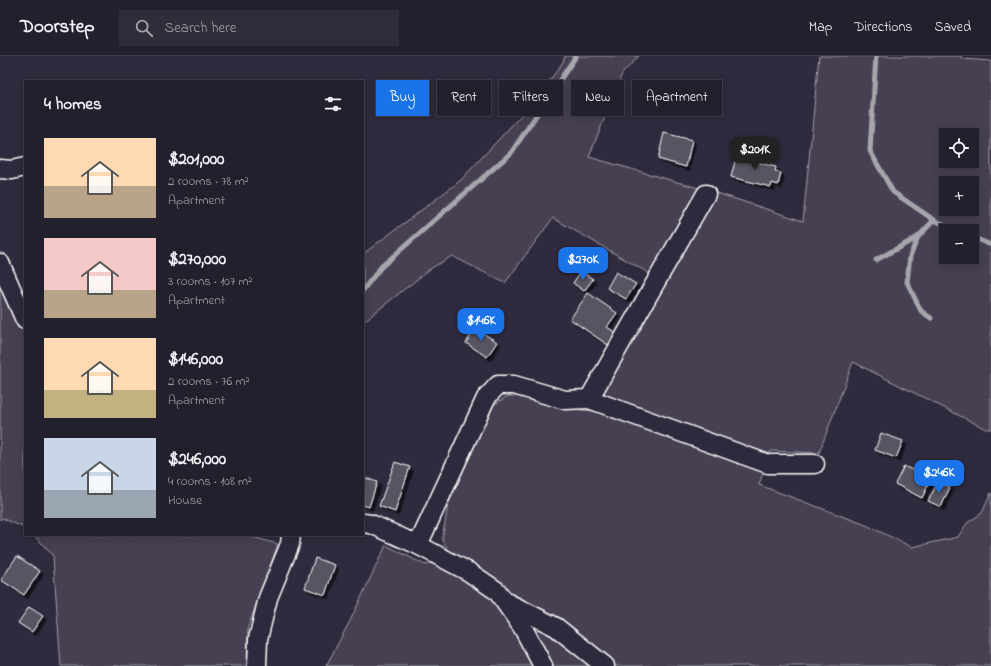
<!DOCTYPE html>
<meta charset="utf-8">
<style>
body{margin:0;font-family:"Indie Flower",sans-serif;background:#2f2d3a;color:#f1f3f6;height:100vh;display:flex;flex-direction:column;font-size:15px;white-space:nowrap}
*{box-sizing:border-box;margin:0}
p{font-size:13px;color:#a3a3aa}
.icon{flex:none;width:22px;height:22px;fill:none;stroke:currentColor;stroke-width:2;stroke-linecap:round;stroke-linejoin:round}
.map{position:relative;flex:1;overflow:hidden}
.drawer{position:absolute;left:24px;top:24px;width:340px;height:456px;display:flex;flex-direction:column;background:#23202e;border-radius:0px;box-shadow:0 2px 10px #0003,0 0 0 1px #403e4a}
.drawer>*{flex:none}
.guide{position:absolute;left:376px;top:24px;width:380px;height:36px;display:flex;gap:8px}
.tools{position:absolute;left:939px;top:72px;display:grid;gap:8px}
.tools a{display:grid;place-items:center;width:40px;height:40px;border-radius:0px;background:#23202e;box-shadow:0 2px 10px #0003,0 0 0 1px #403e4a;font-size:20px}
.price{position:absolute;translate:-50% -34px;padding:0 9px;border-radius:8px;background:#1a73e8;color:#fff;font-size:13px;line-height:26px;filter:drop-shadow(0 1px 2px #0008)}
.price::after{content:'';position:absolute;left:50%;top:24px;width:12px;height:9px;margin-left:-6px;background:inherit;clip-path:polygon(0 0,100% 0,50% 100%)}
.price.selected{background:#222;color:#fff}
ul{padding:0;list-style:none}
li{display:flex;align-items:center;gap:12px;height:100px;padding:0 20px}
li span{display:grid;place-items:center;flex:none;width:112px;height:80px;border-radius:0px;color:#555}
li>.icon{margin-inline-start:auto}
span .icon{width:48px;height:48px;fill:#fffc;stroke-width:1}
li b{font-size:17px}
h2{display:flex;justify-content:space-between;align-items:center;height:48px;padding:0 20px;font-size:17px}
.pill{padding:0 14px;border-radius:0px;background:#23202e;box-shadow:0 2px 10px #0003,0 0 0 1px #403e4a;font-size:14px;line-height:36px}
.pill.selected{background:#1a73e8;color:#fff}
header{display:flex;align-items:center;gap:24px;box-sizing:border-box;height:56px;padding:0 20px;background:#23202e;border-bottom:1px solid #403e4a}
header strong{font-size:19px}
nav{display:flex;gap:22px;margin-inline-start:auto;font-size:14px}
.search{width:280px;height:36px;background:#2f2d3a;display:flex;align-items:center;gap:10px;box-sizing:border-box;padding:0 14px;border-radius:0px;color:#a3a3aa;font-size:15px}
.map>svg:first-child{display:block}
.green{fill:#464152;stroke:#a2a0a8;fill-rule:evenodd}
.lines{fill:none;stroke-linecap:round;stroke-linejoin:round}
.stream{stroke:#a7a6ad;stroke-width:5}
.building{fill:#595564;stroke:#fff;filter:url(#shadow)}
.minor-casing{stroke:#fff;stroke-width:21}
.minor{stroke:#2f2a3d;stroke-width:18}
</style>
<header>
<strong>Doorstep</strong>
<div class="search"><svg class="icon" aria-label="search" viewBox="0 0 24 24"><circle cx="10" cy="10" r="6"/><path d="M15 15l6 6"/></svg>Search here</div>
<nav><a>Map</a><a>Directions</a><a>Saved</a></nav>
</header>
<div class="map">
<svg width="991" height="610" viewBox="0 0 991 610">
<defs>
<filter id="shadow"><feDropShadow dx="3.5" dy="3.5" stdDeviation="0" flood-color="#0009"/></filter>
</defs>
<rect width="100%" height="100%" fill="#2f2a3d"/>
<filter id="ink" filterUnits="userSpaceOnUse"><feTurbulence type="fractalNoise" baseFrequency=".025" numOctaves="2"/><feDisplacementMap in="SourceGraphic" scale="8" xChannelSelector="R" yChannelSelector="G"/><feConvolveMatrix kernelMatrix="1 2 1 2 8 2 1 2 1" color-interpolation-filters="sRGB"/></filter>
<g filter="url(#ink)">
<g class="green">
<path d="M565 0H639L622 18 589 101 702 133 652 219 553 162 505 227 452 200 430 213 363 266V198L460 125 539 40 563 6Z"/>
<path d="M819 0H961L962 3 991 5V373H986L853 306 819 397 771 395 768 401 606 341 603 330 714 136 803 165ZM946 79H972V105H946ZM946 127H972V153H946ZM946 175H972V201H946Z"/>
<path d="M0 209 25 259V472L2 462 0 464Z"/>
<path d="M508 340H520L566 353 596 355 764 414 759 429 866 469 912 491 958 481 967 467 982 457 991 437V610H326L350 565 386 489 425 509 453 502 442 483 448 449 493 349Z"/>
<path d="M34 479H244L278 488 248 571 247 610H61L53 500Z"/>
</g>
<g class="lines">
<g class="stream">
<path d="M876 0 870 95 893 136 934 164 959 175"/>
<path d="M972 181 991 189"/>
<path d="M876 204 918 181"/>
<path d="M363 234 381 211 511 97 576 0"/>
<path d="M931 262 921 255 907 226 910 200 918 181 934 164"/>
</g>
</g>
<g class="building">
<path d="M664 77 692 84 686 111 658 103Z"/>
<path d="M749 97 758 99 756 106 776 111 775 116 781 117 778 129 772 127 771 131 731 121 736 101 747 103Z"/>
<path d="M581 215 593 223 584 235 573 227Z"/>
<path d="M616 216 636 228 626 243 607 232Z"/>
<path d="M588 237 617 257 607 271 616 277 608 289 570 263Z"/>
<path d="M475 272 497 286 487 301 466 287Z"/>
<path d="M881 377 903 385 896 402 875 394Z"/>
<path d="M395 406 410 411 395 456 379 450Z"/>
<path d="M904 410 931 423 922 442 895 428Z"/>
<path d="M363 421 377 426 369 451 363 449Z"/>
<path d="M938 426 950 431 941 451 928 445Z"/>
<path d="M17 500 40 515 24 539 1 524Z"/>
<path d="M315 502 335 509 325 539 305 532Z"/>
<path d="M29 551 43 560 32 576 18 567Z"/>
</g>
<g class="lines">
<defs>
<g id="minor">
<path d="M0 113 12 114 25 111"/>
<path d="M0 207 25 264"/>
<path d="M589 343 768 408H815"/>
<path d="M363 467 371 468 418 489 469 516 497 535 523 572 543 610"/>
<path d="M418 489 486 342 498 329H514L565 344 589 343 706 138"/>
<path d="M506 546 556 571 605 610"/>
<path d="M257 610 258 583 268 542 290 488 291 479"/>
</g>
</defs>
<use href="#minor" class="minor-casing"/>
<use href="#minor" class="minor"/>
</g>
</g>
</svg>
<div class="tools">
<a><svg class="icon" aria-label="locate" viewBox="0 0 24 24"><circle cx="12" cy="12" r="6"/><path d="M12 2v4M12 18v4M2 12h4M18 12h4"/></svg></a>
<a>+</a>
<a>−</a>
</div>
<b class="price selected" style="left:755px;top:115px">$201K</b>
<b class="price" style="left:583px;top:225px">$270K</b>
<b class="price" style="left:481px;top:286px">$146K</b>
<b class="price" style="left:939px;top:438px">$246K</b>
<div class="guide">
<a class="pill selected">Buy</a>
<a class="pill">Rent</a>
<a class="pill">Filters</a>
<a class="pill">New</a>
<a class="pill">Apartment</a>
</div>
<section class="drawer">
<h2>4 homes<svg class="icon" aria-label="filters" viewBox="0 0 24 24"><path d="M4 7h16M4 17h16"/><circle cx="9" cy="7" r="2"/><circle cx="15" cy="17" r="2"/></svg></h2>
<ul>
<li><span style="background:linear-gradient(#ffd9b3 60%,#b9a48a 0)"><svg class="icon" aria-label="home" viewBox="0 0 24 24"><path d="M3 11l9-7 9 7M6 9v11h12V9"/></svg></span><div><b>$201,000</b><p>2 rooms · 78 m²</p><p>Apartment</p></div></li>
<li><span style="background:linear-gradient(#f6c9c9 65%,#b9a48a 0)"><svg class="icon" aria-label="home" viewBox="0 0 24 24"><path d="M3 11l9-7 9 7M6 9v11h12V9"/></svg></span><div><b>$270,000</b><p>3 rooms · 107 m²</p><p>Apartment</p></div></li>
<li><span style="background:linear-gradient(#ffd9b3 65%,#c2b280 0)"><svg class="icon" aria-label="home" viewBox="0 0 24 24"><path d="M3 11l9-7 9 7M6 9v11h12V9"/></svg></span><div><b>$146,000</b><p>2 rooms · 76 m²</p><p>Apartment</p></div></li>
<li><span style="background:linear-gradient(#c9d6e8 65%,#9aa5b1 0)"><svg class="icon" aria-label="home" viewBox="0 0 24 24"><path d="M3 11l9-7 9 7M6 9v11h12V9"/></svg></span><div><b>$246,000</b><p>4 rooms · 108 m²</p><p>House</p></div></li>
</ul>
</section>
</div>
